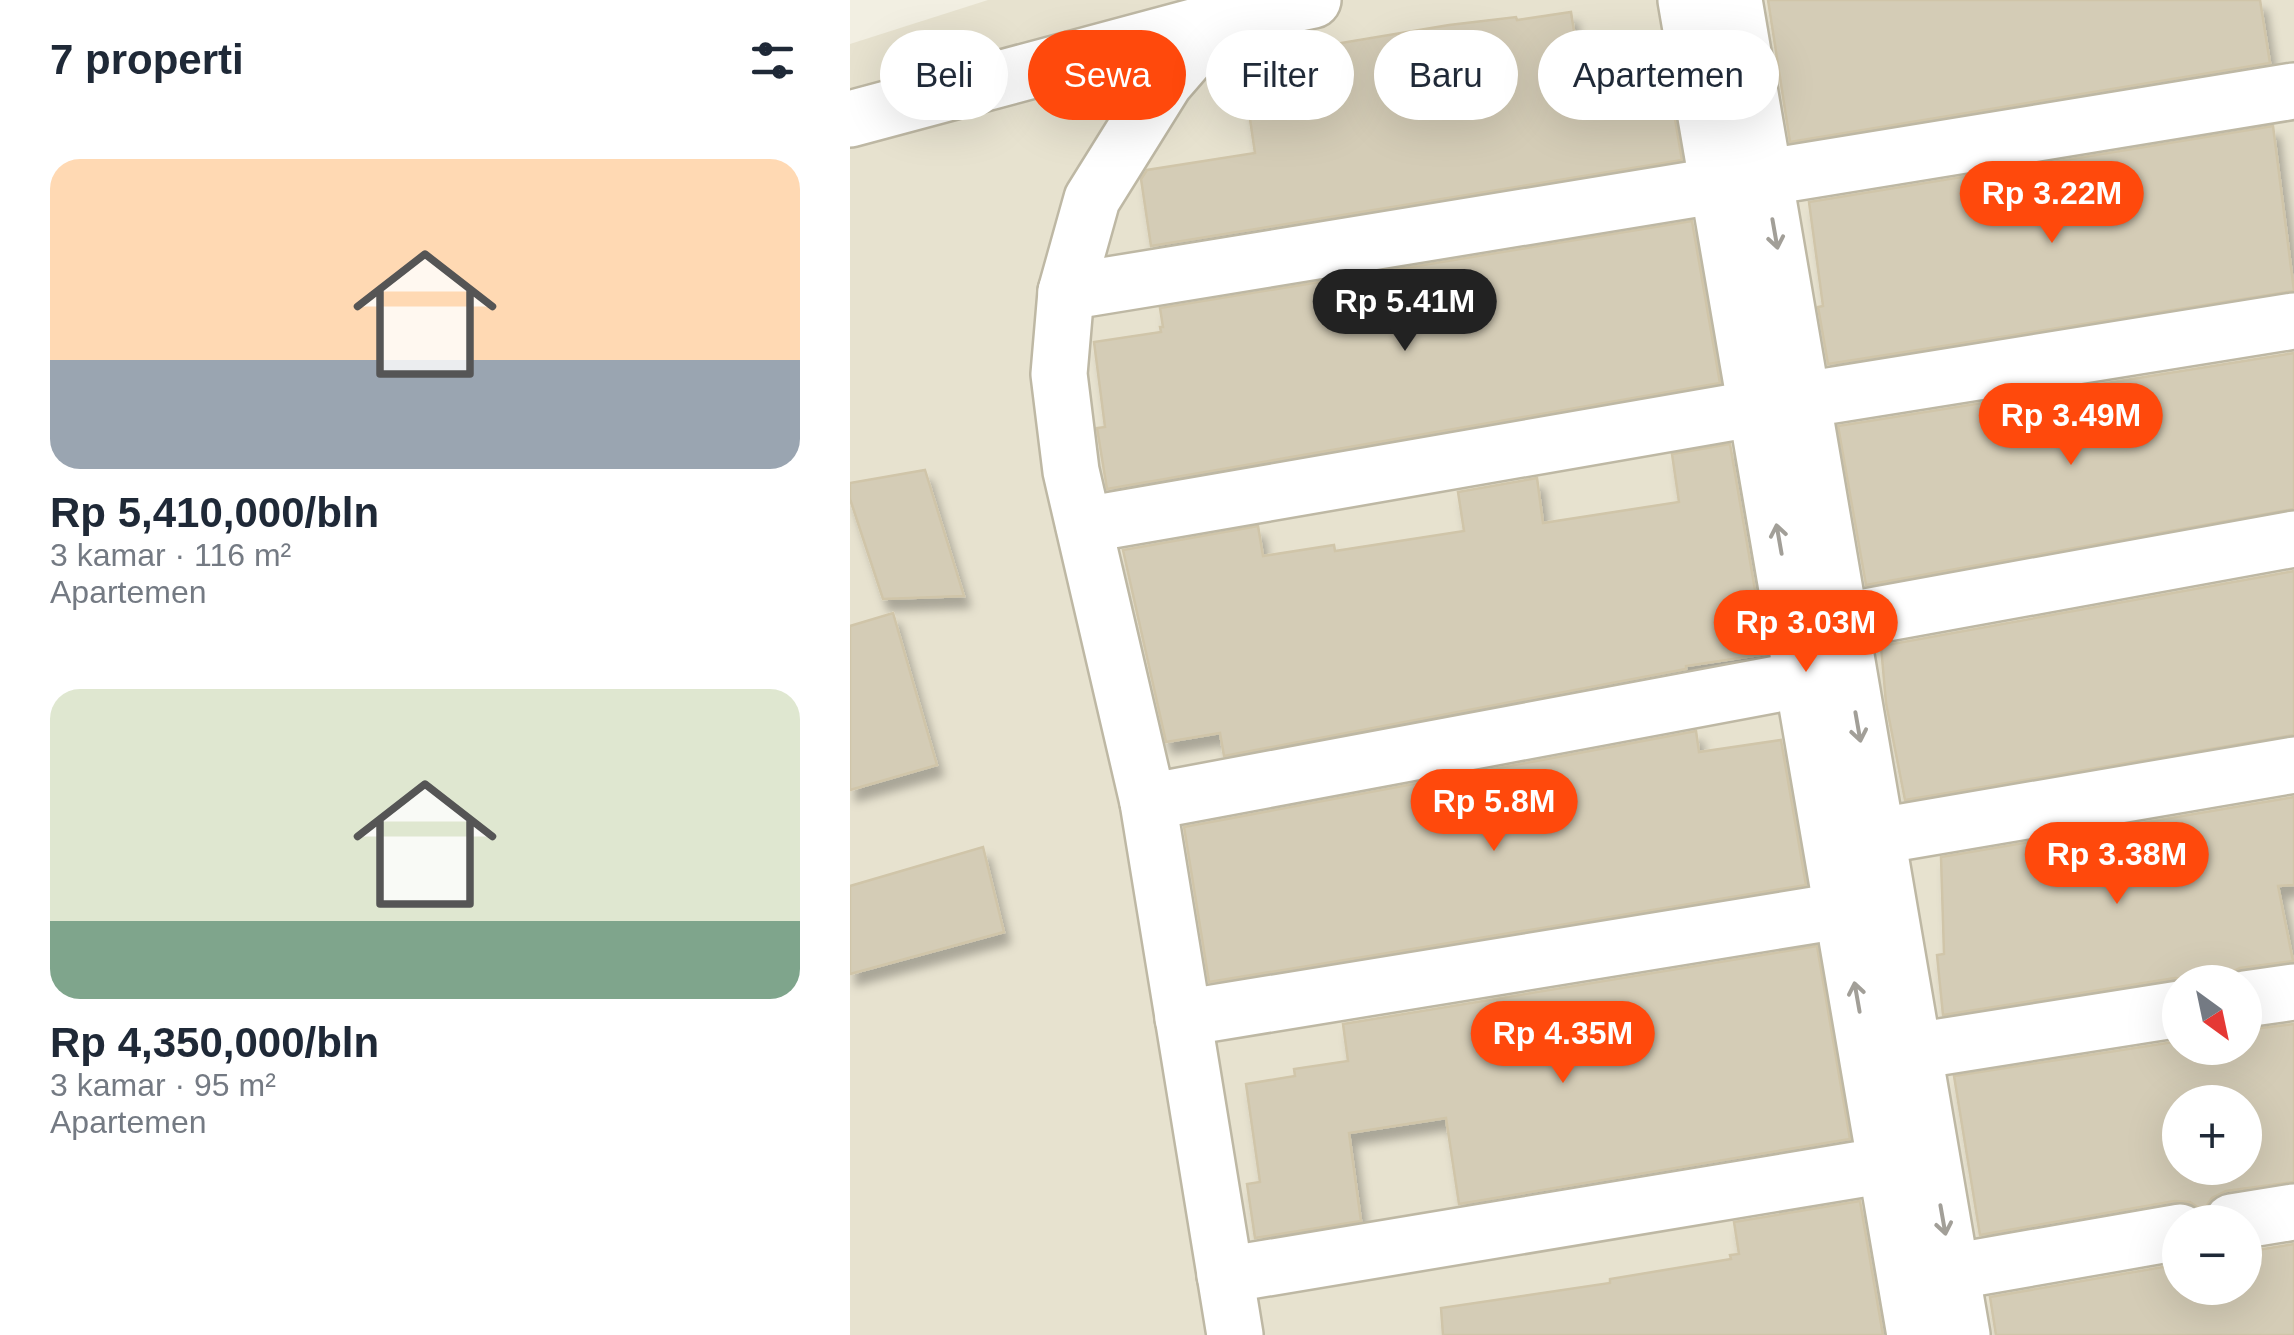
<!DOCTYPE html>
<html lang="id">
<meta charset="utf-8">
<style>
body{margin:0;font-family:Arial,sans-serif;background:#f6f6f7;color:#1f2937;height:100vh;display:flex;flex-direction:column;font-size:38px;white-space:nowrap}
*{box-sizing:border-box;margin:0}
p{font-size:32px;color:#747a83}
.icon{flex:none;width:55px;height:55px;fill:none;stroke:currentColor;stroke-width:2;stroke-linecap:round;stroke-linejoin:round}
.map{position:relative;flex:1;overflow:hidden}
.sheet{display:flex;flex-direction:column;background:#fff;width:850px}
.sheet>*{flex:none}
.banner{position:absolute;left:30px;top:30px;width:950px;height:90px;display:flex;gap:20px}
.needle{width:65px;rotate:147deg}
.buttons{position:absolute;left:1312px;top:965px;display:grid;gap:20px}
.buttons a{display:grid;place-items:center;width:100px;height:100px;border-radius:50%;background:#fff;box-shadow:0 10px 40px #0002;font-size:50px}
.price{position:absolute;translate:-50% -85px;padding:0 22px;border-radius:35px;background:#ff490c;color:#fff;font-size:32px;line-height:65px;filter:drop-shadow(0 2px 5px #0008)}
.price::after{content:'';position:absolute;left:50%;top:60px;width:30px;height:22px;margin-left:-15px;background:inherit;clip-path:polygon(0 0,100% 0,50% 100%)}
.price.current{background:#222;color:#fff}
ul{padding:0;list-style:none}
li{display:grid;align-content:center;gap:20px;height:530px;padding:0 50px}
li span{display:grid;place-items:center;height:310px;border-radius:30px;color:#555}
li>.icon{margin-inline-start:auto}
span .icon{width:180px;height:180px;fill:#fffc;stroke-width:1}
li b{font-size:42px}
h2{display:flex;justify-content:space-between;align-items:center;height:120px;padding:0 50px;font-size:42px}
.tag{padding:0 35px;border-radius:45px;background:#fff;box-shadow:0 10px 40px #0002;font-size:35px;line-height:90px}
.tag.current{background:#ff490c;color:#fff}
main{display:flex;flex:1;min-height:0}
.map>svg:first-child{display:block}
.residential{fill:#e7e2cf;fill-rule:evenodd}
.building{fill:#d4ccb6;stroke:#d0c5a9;stroke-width:2.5;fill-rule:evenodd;filter:url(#shadow)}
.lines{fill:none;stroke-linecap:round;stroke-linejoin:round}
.minor-casing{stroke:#beb8a4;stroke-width:60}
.minor{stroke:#fff;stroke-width:55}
.oneway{stroke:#a29f98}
</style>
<main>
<section class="sheet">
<h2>7 properti<svg class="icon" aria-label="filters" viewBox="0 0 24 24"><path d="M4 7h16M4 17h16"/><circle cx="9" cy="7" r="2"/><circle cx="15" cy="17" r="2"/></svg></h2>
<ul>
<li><span style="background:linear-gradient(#ffd9b3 65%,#9aa5b1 0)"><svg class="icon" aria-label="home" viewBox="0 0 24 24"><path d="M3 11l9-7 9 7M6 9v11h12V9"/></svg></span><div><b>Rp 5,410,000/bln</b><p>3 kamar · 116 m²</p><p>Apartemen</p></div></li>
<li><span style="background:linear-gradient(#dfe7d0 75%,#7fa58c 0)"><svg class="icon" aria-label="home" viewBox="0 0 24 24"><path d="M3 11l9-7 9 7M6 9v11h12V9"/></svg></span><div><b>Rp 4,350,000/bln</b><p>3 kamar · 95 m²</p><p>Apartemen</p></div></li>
</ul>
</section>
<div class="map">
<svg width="1444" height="1335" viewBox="0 0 1444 1335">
<defs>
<filter id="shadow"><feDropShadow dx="6" dy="11" stdDeviation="5" flood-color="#0004"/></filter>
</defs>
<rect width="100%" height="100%" fill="#f2efe2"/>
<path class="residential" d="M138 0H1444V1335H0V44ZM1330 982H1395V1048H1330ZM1330 1102H1395V1168H1330ZM1330 1222H1395V1288H1330Z"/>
<g class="building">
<path d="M918 0H1410L1420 63 940 142Z"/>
<path d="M721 12 735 102 820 90 832 160 301 246 291 179 297 170 405 153 393 72 481 58 479 45 599 25 666 17 667 20Z"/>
<path d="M1423 126 1444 291 978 364 968 307 973 306 959 202Z"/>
<path d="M842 221 870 383 257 489 247 428 255 427 244 342 311 332 310 327H313L310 308Z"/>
<path d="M1444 353V509L1016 585 988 426Z"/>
<path d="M880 444 916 654 836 666V669L374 756 370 733 316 742 273 550 408 526 413 556 484 545 485 551 614 531 608 492 687 478 693 523 829 502 822 454Z"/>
<path d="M75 470 114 596 33 599 0 499V483Z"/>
<path d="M1444 571V735L1055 800 1036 703 1031 646Z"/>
<path d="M43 613 87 765 0 790V626Z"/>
<path d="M846 731 849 752 931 740 956 885 359 982 334 827Z"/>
<path d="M1444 797V885L1428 886 1443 961 1390 968 1377 974 1369 982 1325 978 1093 1015 1087 955 1094 954 1091 857Z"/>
<path d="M133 847 154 932 0 974V886Z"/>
<path d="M967 946 1000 1139 609 1204 596 1118 499 1133 511 1221 405 1238 397 1184 410 1182 396 1084 445 1076 444 1069 498 1061 493 1024Z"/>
<path d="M1444 1024V1182L1376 1191 1362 1198 1353 1211 1340 1202 1325 1201 1130 1235 1104 1076 1330 1041V1048H1395V1030ZM1330 1102H1395V1168H1330Z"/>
<path d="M1010 1201 1033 1335H593L591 1308 760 1283V1279L881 1259 880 1255 889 1254 884 1222Z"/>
<path d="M1444 1244V1335H1146L1140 1297 1330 1264V1288H1395V1252Z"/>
</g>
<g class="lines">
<defs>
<g id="minor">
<path d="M836 0 1065 1335"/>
<path d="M884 0 1112 1335"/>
<path d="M0 119 369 20 463 0"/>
<path d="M216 292 1444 91"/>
<path d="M234 525 953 400 1444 321"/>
<path d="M955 628 1444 539"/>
<path d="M298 802 986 673"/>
<path d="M994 842 1444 765"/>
<path d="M1395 999 1444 992"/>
<path d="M333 1018 1026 905"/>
<path d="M1027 1057 1330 1009"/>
<path d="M1382 1222 1444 1212"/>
<path d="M375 1275 1072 1159"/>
<path d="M1067 1278 1330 1232"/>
<path d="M385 1335 298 802 221 471 209 374 216 292 242 199 315 82 386 0"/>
</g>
</defs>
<use href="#minor" class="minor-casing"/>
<use href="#minor" class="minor"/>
</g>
<defs><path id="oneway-shaft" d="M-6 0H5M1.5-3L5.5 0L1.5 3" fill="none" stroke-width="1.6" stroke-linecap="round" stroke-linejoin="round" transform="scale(2.5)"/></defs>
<g class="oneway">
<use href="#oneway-shaft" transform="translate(925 234) rotate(80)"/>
<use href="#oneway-shaft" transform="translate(929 539) rotate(-100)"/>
<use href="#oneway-shaft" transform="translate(1008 727) rotate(80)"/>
<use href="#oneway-shaft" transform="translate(1007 997) rotate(-100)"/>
<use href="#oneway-shaft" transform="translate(1093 1220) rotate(80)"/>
</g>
</svg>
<div class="buttons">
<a><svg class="needle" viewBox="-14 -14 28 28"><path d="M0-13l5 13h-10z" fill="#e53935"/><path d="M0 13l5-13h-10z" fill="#747a83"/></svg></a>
<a>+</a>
<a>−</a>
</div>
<b class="price" style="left:1202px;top:246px">Rp 3.22M</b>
<b class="price current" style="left:555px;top:354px">Rp 5.41M</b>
<b class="price" style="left:1221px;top:468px">Rp 3.49M</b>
<b class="price" style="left:956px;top:675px">Rp 3.03M</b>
<b class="price" style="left:644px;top:854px">Rp 5.8M</b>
<b class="price" style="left:1267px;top:907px">Rp 3.38M</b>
<b class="price" style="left:713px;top:1086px">Rp 4.35M</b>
<div class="banner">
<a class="tag">Beli</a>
<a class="tag current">Sewa</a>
<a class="tag">Filter</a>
<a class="tag">Baru</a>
<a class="tag">Apartemen</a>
</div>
</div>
</main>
